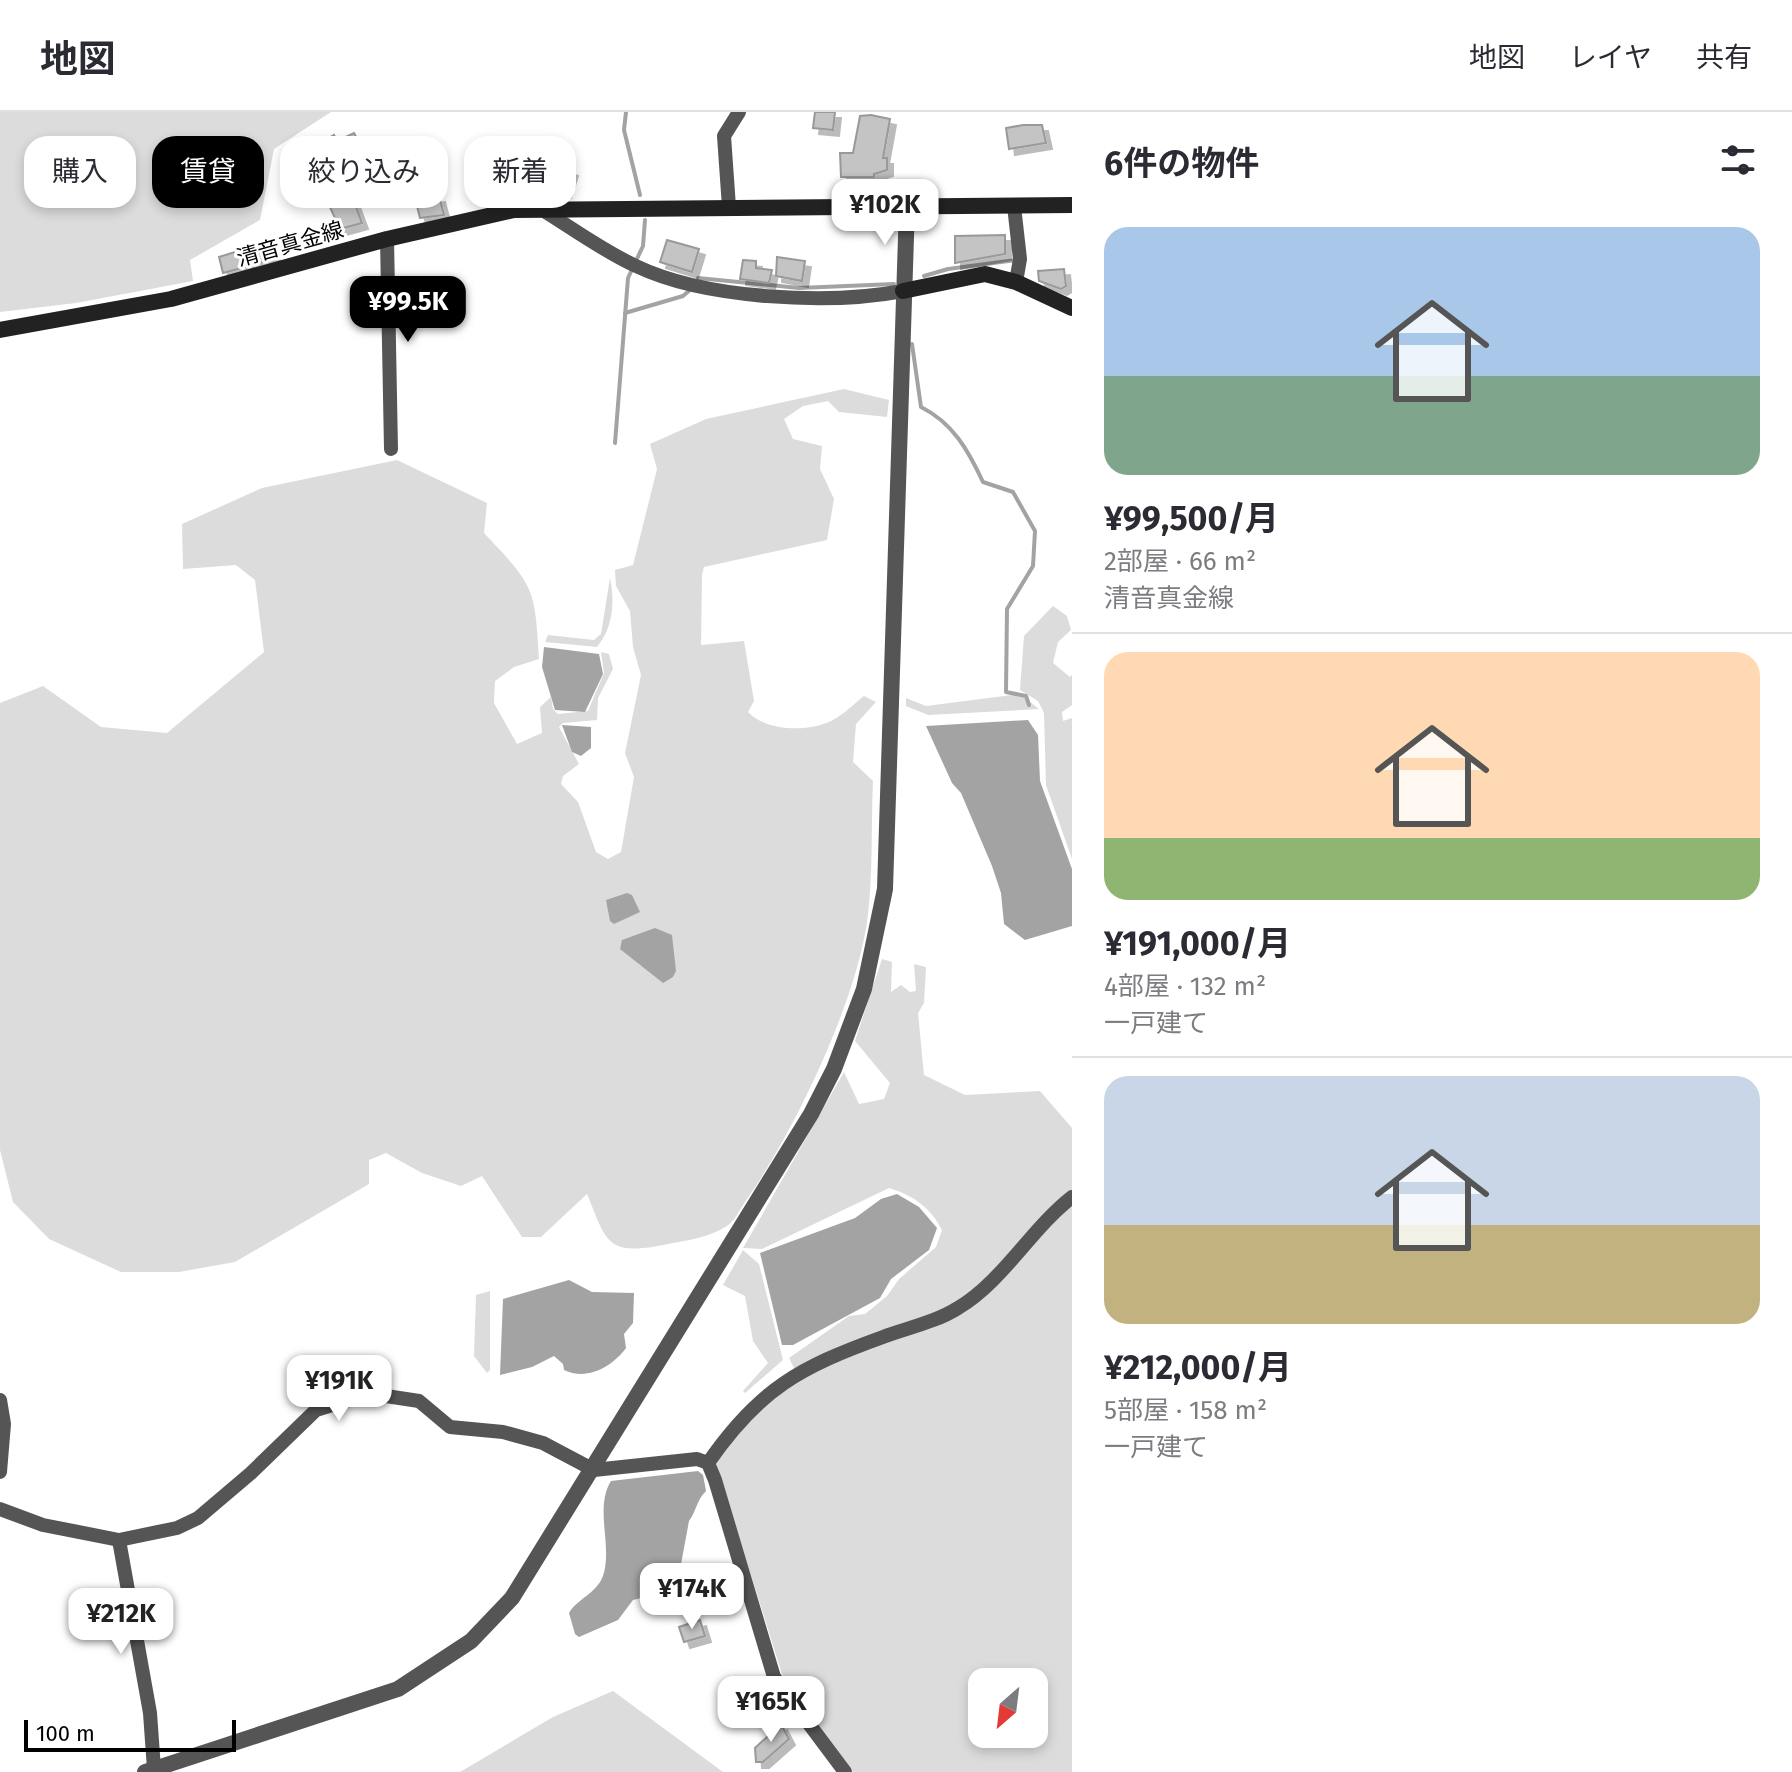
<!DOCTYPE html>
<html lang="ja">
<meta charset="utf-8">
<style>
body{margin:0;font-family:"Fira Sans","Noto Sans JP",sans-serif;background:#f2f2f3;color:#2b2b33;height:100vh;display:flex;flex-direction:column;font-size:30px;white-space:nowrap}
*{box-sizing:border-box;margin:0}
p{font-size:26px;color:#7c7c81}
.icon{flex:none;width:44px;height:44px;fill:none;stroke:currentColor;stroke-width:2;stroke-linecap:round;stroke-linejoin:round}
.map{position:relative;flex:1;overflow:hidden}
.drawer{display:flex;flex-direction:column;background:#fff;width:720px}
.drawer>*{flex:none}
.banner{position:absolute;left:24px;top:24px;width:760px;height:72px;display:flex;gap:16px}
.needle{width:52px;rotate:208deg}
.fabs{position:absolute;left:968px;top:1556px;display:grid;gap:16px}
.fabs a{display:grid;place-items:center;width:80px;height:80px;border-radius:16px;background:#fff;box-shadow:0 4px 12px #0003;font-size:40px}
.scale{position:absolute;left:24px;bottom:20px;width:212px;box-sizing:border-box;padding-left:8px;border:4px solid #000;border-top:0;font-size:22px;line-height:28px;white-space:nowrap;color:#000;-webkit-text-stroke:6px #fff;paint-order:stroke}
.price{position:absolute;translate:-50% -68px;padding:0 18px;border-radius:16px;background:#fff;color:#222;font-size:26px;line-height:52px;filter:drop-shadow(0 2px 4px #0008)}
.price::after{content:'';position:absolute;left:50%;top:48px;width:24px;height:18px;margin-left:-12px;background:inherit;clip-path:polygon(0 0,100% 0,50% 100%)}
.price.current{background:#000;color:#fff}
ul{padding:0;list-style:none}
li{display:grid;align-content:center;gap:16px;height:424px;padding:0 32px}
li+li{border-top:2px solid #e1e1e2}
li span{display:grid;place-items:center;height:248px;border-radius:24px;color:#555}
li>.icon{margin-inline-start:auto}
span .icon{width:144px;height:144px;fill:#fffc;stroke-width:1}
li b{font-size:34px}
h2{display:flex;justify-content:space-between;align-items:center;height:96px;padding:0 32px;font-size:34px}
.pill{padding:0 28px;border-radius:24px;background:#fff;box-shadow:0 4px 12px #0003;font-size:28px;line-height:72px}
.pill.current{background:#000;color:#fff}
header{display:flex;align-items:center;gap:48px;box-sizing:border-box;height:112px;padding:0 40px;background:#fff;border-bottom:2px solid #e1e1e2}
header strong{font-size:38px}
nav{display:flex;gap:44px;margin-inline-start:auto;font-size:28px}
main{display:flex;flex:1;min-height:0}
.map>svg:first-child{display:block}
.green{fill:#dcdcdc;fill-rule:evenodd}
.water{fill:#a3a3a3}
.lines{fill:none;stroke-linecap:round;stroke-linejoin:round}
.stream{stroke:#a3a3a3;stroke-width:4}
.building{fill:#c4c4c4;stroke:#999;stroke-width:2;filter:url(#shadow)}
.minor{stroke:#555;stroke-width:14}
.tertiary{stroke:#555;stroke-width:16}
.secondary{stroke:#222;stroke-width:16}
.labels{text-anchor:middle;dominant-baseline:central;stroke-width:6;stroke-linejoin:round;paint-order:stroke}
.street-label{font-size:22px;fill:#000;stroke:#fff}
</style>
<header>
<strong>地図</strong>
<nav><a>地図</a><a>レイヤ</a><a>共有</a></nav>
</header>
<main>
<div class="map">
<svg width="1072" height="1660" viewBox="0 0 1072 1660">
<defs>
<filter id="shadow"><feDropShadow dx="6" dy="6" stdDeviation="0" flood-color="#0004"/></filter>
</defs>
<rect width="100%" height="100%" fill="#fff"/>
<g class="green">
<path d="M0 0H331L274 37 260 108 190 148 193 169 76 191 0 200Z"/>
<path d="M844 277 889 288 887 305 839 300 828 289 803 294 784 307 793 327 822 334 820 357 834 387 827 428 704 455 702 463 701 533 744 529 754 589 748 600C766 619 809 621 833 608 844 602 854 592 864 584L876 590 856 612 853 650 873 669C871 713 873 759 868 802 859 886 793 1022 745 1090 740 1097 734 1110 727 1114 709 1126 683 1129 663 1133 606 1144 607 1130 587 1082L541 1125H522L482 1064 461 1074 422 1061 386 1041 369 1048V1072L235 1150 179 1160H121L49 1127 13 1090 0 1038V591L43 574 101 615 167 621 264 540 255 468 236 453 183 457 182 412 262 376 397 348 487 391 484 421C534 474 535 475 539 547L514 555 495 569 494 591 517 632 542 621 540 595 551 585 553 597 558 602 588 599 604 561 601 540 609 542 613 557 598 586 597 608 563 611 559 615 579 652 563 664 561 672 578 690 596 740 608 747 621 740 634 665 625 641 641 563 633 535 630 499 616 474 615 458 633 453 657 357 650 332 706 307Z"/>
<path d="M610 466C615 490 613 516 597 535L545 530 548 523 594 528 601 522Z"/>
<path d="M1053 494 1067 504 1071 518 1058 530 1053 551 1070 565 1072 563V593L1062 600 1063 609 1072 606V747L1046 673 1044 601 1038 589 1020 578 1024 524Z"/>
<path d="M1020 582 1039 597 928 603 906 594V586L926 594Z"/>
<path d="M882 847 892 850 891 880 901 873 910 880 916 879 914 852 926 855 924 891 918 901 924 963 965 983 1040 979 1072 1016V1660H853L782 1562 716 1351C740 1316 763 1288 799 1266L789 1246 849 1204 865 1202 887 1184 899 1167 936 1135 942 1118C931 1096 913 1083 889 1076L762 1137 743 1136 844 960 859 992 884 987 890 971 855 929ZM982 1570H1034V1622H982Z"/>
<path d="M743 1138 759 1152 783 1248 745 1281 743 1279 768 1251 753 1229 745 1184 723 1173Z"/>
<path d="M490 1179V1258L487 1261 474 1244 476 1183Z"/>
<path d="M613 1579 723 1660H460L553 1605Z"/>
</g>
<g class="water">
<path d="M544 535 599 542 603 562 585 600 555 598 542 555Z"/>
<path d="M1028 608 1038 623 1040 669 1072 757V814L1025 828 1004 812 1001 781 992 754 961 681 952 671 926 614Z"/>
<path d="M562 613 591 615V636L581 644 572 640Z"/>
<path d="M627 781 632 783 640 800 614 812 610 809 606 788Z"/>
<path d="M655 816 672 823 676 859 673 865 663 871 620 837 622 828Z"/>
<path d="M897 1082 919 1095 937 1116 929 1138 891 1167 880 1186 793 1233H782L760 1141 855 1106 881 1087Z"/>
<path d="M569 1168 592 1180 634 1181 633 1211 624 1222 626 1236C612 1255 587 1269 564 1258L563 1252 554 1244 532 1255 500 1263 503 1187Z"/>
<path d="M698 1359 703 1363 706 1379C696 1389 697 1398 689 1409L677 1474 670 1479 633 1488 618 1508 579 1525 575 1522 569 1501C578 1486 596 1482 603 1464 613 1433 594 1397 611 1369Z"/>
</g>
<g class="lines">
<g class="stream">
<path d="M626 0 624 18 640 83"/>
<path d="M924 164 948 157 1016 148"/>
<path d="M698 166 799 176 894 172"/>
<path d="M625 201 683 184 690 178"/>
<path d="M912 232 921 295C953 311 968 338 983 370L1013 380 1035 419 1033 454 1007 497 1006 580 1026 584 1029 593"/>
<path d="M615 331 628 166 643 134 645 108"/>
</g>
</g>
<g class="building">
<path d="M815 0H835L833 18 813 16Z"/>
<path d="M871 3 890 7 883 46H887V58L874 62V65H841L840 41H853L860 4Z"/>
<path d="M1023 13H1042L1046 31 1009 37 1006 16Z"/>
<path d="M354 21 365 42 361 44 379 72 352 84 362 111 340 117 323 80 344 69 324 29 334 23 337 29Z"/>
<path d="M530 28 542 32 541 49 572 58 565 80 520 69Z"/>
<path d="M439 84 444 103 420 106 416 90Z"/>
<path d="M1005 123V142L955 151V124Z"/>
<path d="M667 128 699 137 692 160 660 150Z"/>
<path d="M270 129 275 147 223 161 219 145Z"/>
<path d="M777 145 805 149 802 169 776 164Z"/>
<path d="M743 148 756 149V156L772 158 769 171 740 167Z"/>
<path d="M1064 157 1066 174 1061 177 1039 169 1038 159Z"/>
<path d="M700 1508 705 1524 684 1530 679 1515Z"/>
<path d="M781 1612 789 1627 763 1650H756L755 1636Z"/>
</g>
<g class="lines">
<g class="minor">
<path d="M1014 94 1020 147 1016 170"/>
<path d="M729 95 724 24 739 0"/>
<path d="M541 97C572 116 603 139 636 154 705 187 828 193 903 179"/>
<path d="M387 127 391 337"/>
<path d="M0 1288 4 1312 0 1360"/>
<path d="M708 1351C759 1277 800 1255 883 1225 907 1216 936 1210 958 1196 1003 1169 1031 1117 1072 1085"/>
<path d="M0 1397 43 1413 119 1428 177 1416 198 1406 251 1361 316 1298 348 1288 386 1284 419 1289 450 1315 503 1320 543 1331 594 1358 697 1347 708 1351 715 1368 774 1565 845 1660"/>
<path d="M119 1428 150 1601 154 1657"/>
</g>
<path class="tertiary" d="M145 1660 398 1577 471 1529 512 1486 811 1002 834 957 864 877 885 777 907 94"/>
<g class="secondary">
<path d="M903 179 985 162 1016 170 1072 196"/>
<path d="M0 218 171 187 387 127 514 98 1072 93"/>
</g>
</g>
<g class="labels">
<g class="street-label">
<text transform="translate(290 132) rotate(-16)">清音真金線</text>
</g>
</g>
</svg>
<div class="fabs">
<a><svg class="needle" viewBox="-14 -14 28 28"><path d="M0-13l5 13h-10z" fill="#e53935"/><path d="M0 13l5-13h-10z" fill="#7c7c81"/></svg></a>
</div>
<div class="scale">100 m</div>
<b class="price" style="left:885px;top:135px">¥102K</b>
<b class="price current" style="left:408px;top:232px">¥99.5K</b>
<b class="price" style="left:339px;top:1311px">¥191K</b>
<b class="price" style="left:692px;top:1519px">¥174K</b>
<b class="price" style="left:121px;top:1544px">¥212K</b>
<b class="price" style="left:771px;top:1632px">¥165K</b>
<div class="banner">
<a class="pill">購入</a>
<a class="pill current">賃貸</a>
<a class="pill">絞り込み</a>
<a class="pill">新着</a>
</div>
</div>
<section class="drawer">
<h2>6件の物件<svg class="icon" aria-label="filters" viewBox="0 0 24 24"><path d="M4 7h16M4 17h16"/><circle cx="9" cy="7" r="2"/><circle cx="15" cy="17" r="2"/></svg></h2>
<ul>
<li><span style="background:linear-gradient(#a9c7e8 60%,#7fa58c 0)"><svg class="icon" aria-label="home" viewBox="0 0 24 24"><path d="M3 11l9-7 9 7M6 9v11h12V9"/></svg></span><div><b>¥99,500/月</b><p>2部屋 · 66 m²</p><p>清音真金線</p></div></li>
<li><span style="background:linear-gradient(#ffd9b3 75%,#8fb573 0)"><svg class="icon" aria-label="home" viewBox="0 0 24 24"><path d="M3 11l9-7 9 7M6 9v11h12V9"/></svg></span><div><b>¥191,000/月</b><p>4部屋 · 132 m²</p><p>一戸建て</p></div></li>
<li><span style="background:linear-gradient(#c9d6e8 60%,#c2b280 0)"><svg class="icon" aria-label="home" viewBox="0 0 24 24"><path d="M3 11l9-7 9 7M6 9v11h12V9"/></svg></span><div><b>¥212,000/月</b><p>5部屋 · 158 m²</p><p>一戸建て</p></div></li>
</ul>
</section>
</main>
